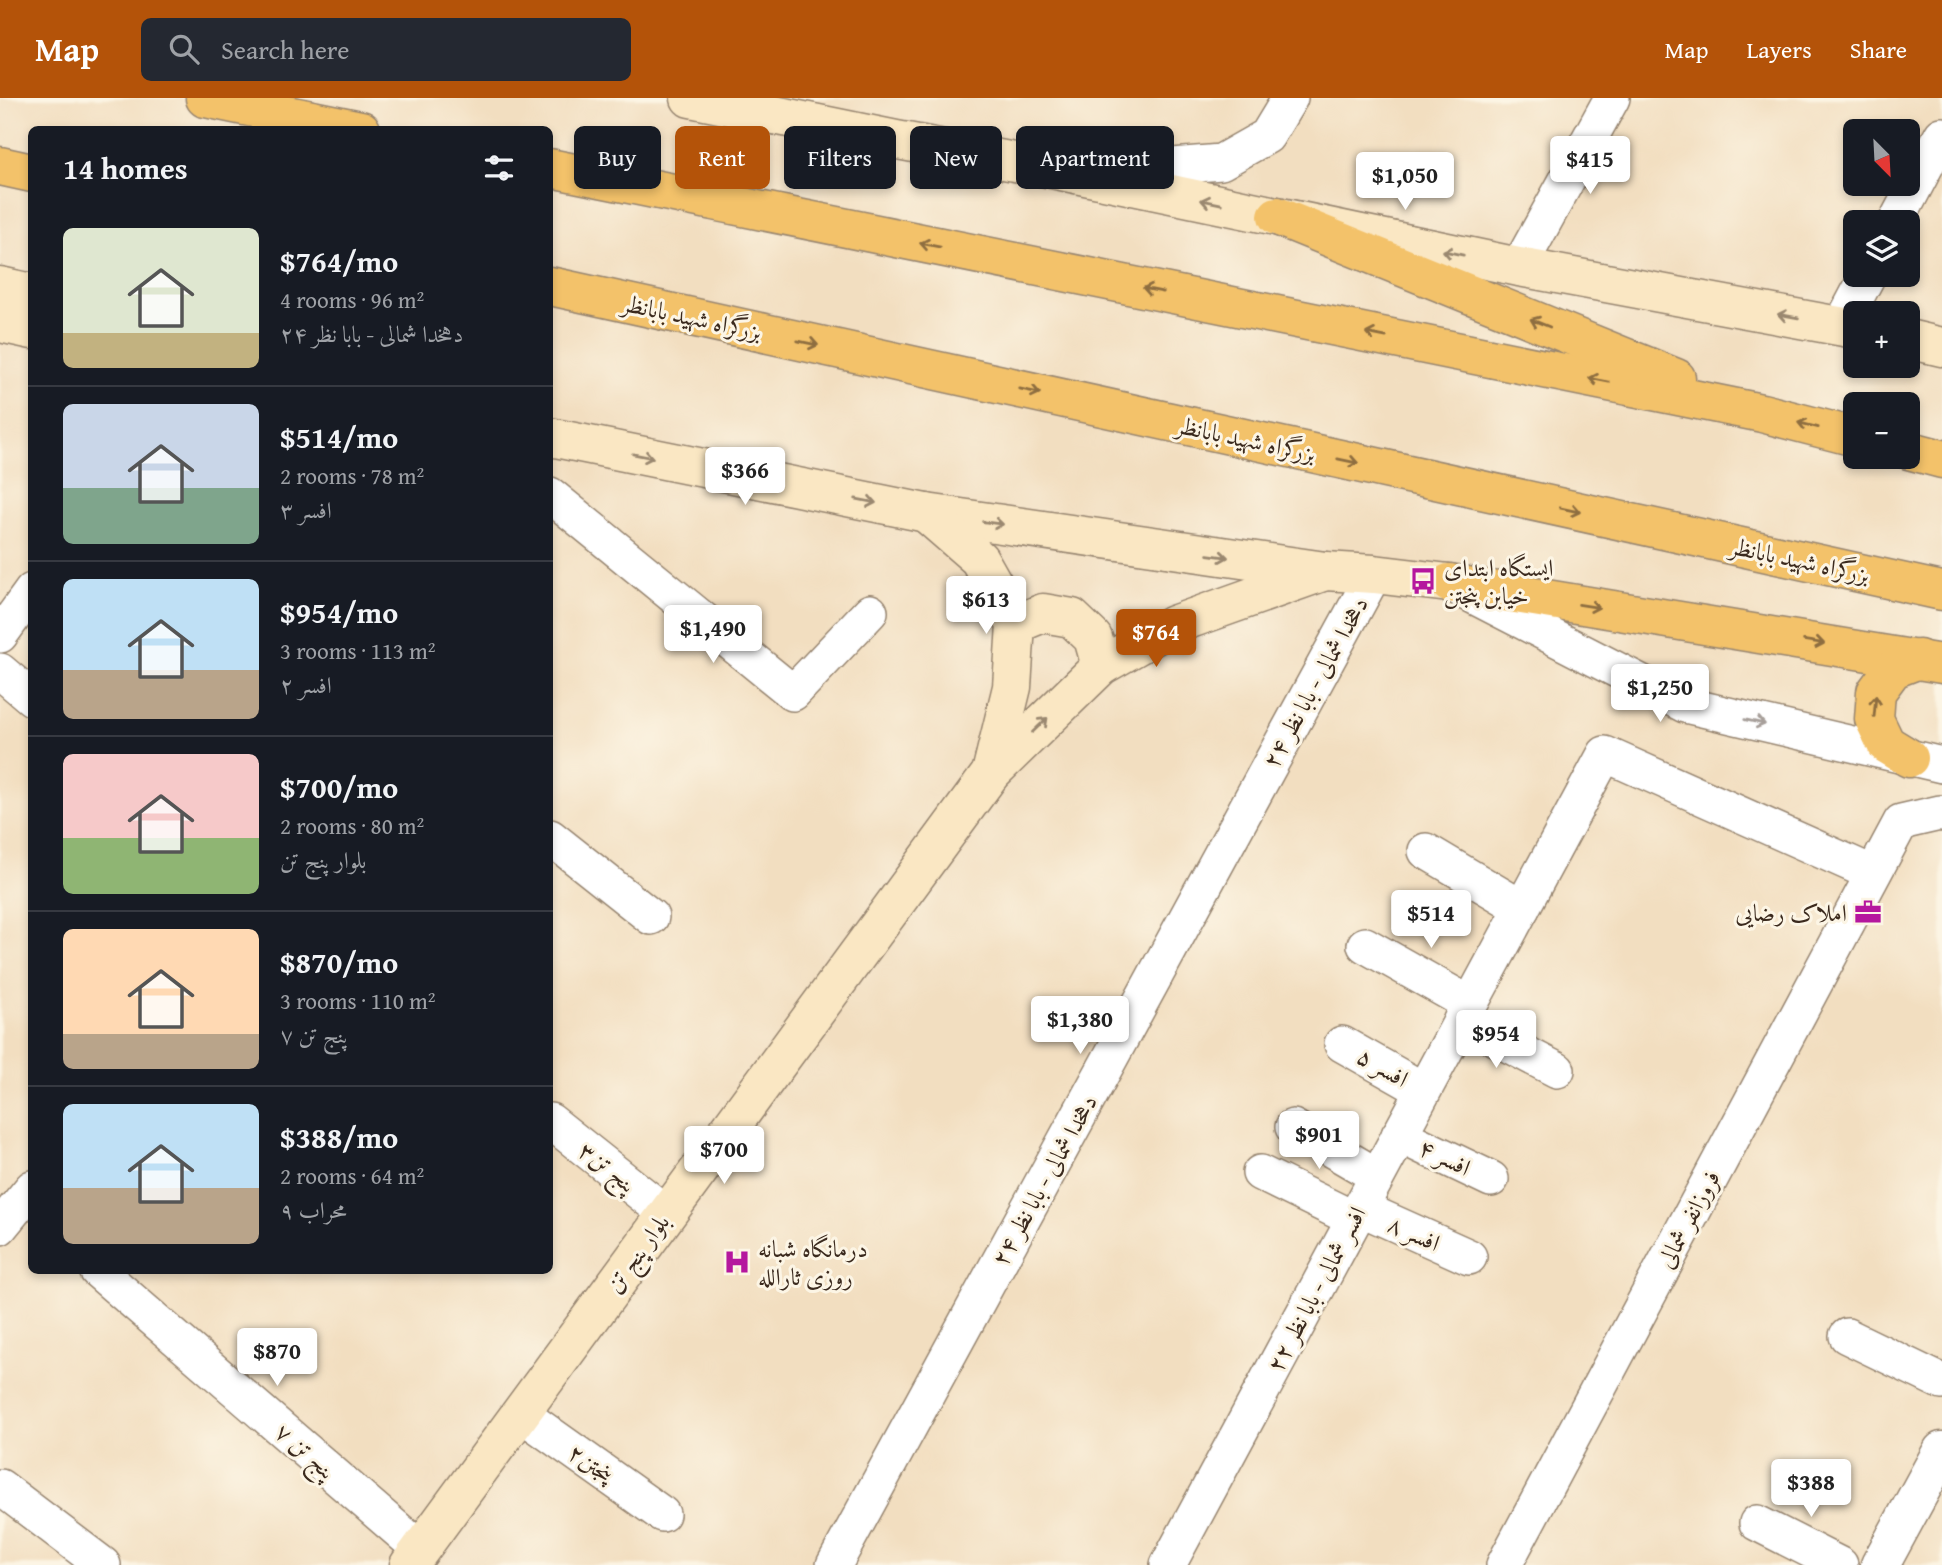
<!DOCTYPE html>
<meta charset="utf-8">
<style>
body{margin:0;font-family:"Gentium Book Plus",Amiri,serif;background:#242831;color:#f1f3f6;height:100vh;display:flex;flex-direction:column;font-size:26px;white-space:nowrap}
*{box-sizing:border-box;margin:0}
p{font-size:23px;color:#9ea1a6}
.icon{flex:none;width:38px;height:38px;fill:none;stroke:currentColor;stroke-width:2;stroke-linecap:round;stroke-linejoin:round}
.map{position:relative;flex:1;overflow:hidden}
.panel{position:absolute;left:28px;top:28px;width:525px;height:1148px;display:flex;flex-direction:column;background:#171b24;border-radius:10px;box-shadow:0 4px 10px #0003}
.panel>*{flex:none}
.guide{position:absolute;left:574px;top:28px;width:665px;height:63px;display:flex;gap:14px}
.needle{width:46px;rotate:156deg}
.fabs{position:absolute;left:1843px;top:21px;display:grid;gap:14px}
.fabs a{display:grid;place-items:center;width:77px;height:77px;border-radius:10px;background:#171b24;box-shadow:0 4px 10px #0003;font-size:35px}
.price{position:absolute;translate:-50% -60px;padding:0 16px;border-radius:7px;background:#fff;color:#222;font-size:23px;line-height:46px;filter:drop-shadow(0 2px 4px #0008)}
.price::after{content:'';position:absolute;left:50%;top:42px;width:21px;height:16px;margin-left:-10px;background:inherit;clip-path:polygon(0 0,100% 0,50% 100%)}
.price.active{background:#b45309;color:#fff}
ul{padding:0;list-style:none}
li{display:flex;align-items:center;gap:21px;height:175px;padding:0 35px}
li+li{border-top:2px solid #363941}
li span{display:grid;place-items:center;flex:none;width:196px;height:140px;border-radius:10px;color:#555}
li>.icon{margin-inline-start:auto}
span .icon{width:84px;height:84px;fill:#fffc;stroke-width:1}
li b{font-size:30px}
h2{display:flex;justify-content:space-between;align-items:center;height:84px;padding:0 35px;font-size:30px}
.tag{padding:0 24px;border-radius:10px;background:#171b24;box-shadow:0 4px 10px #0003;font-size:24px;line-height:63px}
.tag.active{background:#b45309;color:#fff}
header{display:flex;align-items:center;gap:42px;box-sizing:border-box;height:98px;padding:0 35px;background:#b45309;color:#fff}
header strong{font-size:33px}
nav{display:flex;gap:38px;margin-inline-start:auto;font-size:24px}
.search{width:490px;height:63px;background:#242831;display:flex;align-items:center;gap:18px;box-sizing:border-box;padding:0 24px;border-radius:10px;color:#9ea1a6;font-size:26px}
.map>svg:first-child{display:block}
.lines{fill:none;stroke-linecap:round;stroke-linejoin:round}
.minor-casing{stroke:#96846f;stroke-width:38}
.tertiary-casing{stroke:#96846f;stroke-width:41}
.secondary-casing{stroke:#96846f;stroke-width:41}
.trunk-casing{stroke:#96846f;stroke-width:41}
.minor{stroke:#fff;stroke-width:35}
.tertiary{stroke:#fff;stroke-width:38}
.secondary{stroke:#fae7c3;stroke-width:38}
.trunk{stroke:#f3c26a;stroke-width:38}
.oneway{stroke:#9a8870}
.oneway2{stroke:#8e6e40}
.oneway3{stroke:#a79f9a}
.labels{text-anchor:middle;dominant-baseline:central;stroke-width:6;stroke-linejoin:round;paint-order:stroke}
.street-label{font-size:24px;fill:#3b2a1e;stroke:#fcf5e5}
.poi-label{font-size:24px;fill:#3b2a1e;stroke:#fcf5e5;text-anchor:start}
</style>
<header>
<strong>Map</strong>
<div class="search"><svg class="icon" aria-label="search" viewBox="0 0 24 24"><circle cx="10" cy="10" r="6"/><path d="M15 15l6 6"/></svg>Search here</div>
<nav><a>Map</a><a>Layers</a><a>Share</a></nav>
</header>
<div class="map">
<svg width="1942" height="1467" viewBox="0 0 1942 1467">
<rect width="100%" height="100%" fill="#fcf5e5"/>
<filter id="ink" filterUnits="userSpaceOnUse"><feTurbulence type="fractalNoise" baseFrequency=".0143" numOctaves="2"/><feDisplacementMap in="SourceGraphic" scale="14" xChannelSelector="R" yChannelSelector="G"/><feConvolveMatrix kernelMatrix="1 2 1 2 8 2 1 2 1" color-interpolation-filters="sRGB"/></filter>
<filter id="wash" filterUnits="userSpaceOnUse"><feTurbulence type="fractalNoise" baseFrequency=".00686" numOctaves="4" result="noise"/><feDisplacementMap in="SourceGraphic" scale="28" xChannelSelector="R" yChannelSelector="G"/><feGaussianBlur stdDeviation="1.57" result="paint"/><feColorMatrix in="noise" values="0 0 0 0 0 0 0 0 0 0 0 0 0 0 0 0 0 1.4 0 .05"/><feComposite in="paint" operator="in"/></filter>
<g filter="url(#wash)">
<rect width="100%" height="100%" fill="#f2dec0"/>
</g>
<g filter="url(#ink)">
<g class="lines">
<defs>
<g id="minor">
<path d="M1091 70 1161 69 1221 64 1267 38 1290 0"/>
<path d="M1896 124 1942 37"/>
<path d="M1519 169 1612 0"/>
<path d="M1841 228 1868 177"/>
<path d="M550 397 793 595 870 514"/>
<path d="M1462 492 1685 607 1942 667"/>
<path d="M0 537 32 493"/>
<path d="M0 573 32 600"/>
<path d="M550 739 651 819"/>
<path d="M1426 753 1522 810"/>
<path d="M1365 847 1470 906"/>
<path d="M1461 922 1557 972"/>
<path d="M1342 946 1423 992"/>
<path d="M550 1023 667 1116"/>
<path d="M1293 1029 1377 1078"/>
<path d="M1399 1037 1491 1081"/>
<path d="M1260 1075 1354 1121"/>
<path d="M1360 1110 1469 1159"/>
<path d="M0 1129 32 1090"/>
<path d="M97 1172 420 1451"/>
<path d="M1847 1238 1942 1284"/>
<path d="M520 1315 662 1416"/>
<path d="M0 1389 103 1467"/>
<path d="M1757 1425 1840 1467"/>
<path d="M834 1467 1374 476"/>
<path d="M1168 1467 1605 656 1872 775"/>
<path d="M1504 1467 1901 724 1940 715 1942 716"/>
</g>
<path id="tertiary" d="M1880 1467 1942 1353"/>
<g id="secondary">
<path d="M690 0 897 42 1052 71 1519 169 1855 231"/>
<path d="M0 188 32 195"/>
<path d="M0 225 32 232"/>
<path d="M1908 241 1942 249"/>
<path d="M550 339 926 415 1325 473 1374 476 1449 485"/>
<path d="M926 415 979 461 1016 526 1012 589 991 675"/>
<path d="M1016 526 1043 515 1072 520 1093 540 1101 568"/>
<path d="M409 1467 991 675 1101 568 1173 527 1325 473"/>
</g>
<g id="trunk">
<path d="M205 0 361 32"/>
<path d="M0 68 32 75"/>
<path d="M550 70 1762 315 1855 339"/>
<path d="M1277 118 1676 280"/>
<path d="M550 188 1942 493"/>
<path d="M1908 352 1942 361"/>
<path d="M1449 485 1942 566"/>
<path d="M1909 660 1886 646 1874 621 1876 594 1893 571 1919 561"/>
</g>
</defs>
<use href="#minor" class="minor-casing"/>
<use href="#tertiary" class="tertiary-casing"/>
<use href="#secondary" class="secondary-casing"/>
<use href="#trunk" class="trunk-casing"/>
<use href="#minor" class="minor"/>
<use href="#tertiary" class="tertiary"/>
<use href="#secondary" class="secondary"/>
<use href="#trunk" class="trunk"/>
</g>
<defs><path id="oneway-shaft" d="M-6 0H5M1.5-3L5.5 0L1.5 3" fill="none" stroke-width="1.6" stroke-linecap="round" stroke-linejoin="round" transform="scale(1.75)"/></defs>
<g class="oneway">
<use href="#oneway-shaft" transform="translate(1211 104) rotate(-168)"/>
<use href="#oneway-shaft" transform="translate(1453 155) rotate(-168)"/>
<use href="#oneway-shaft" transform="translate(1788 218) rotate(-170)"/>
<use href="#oneway-shaft" transform="translate(643 358) rotate(11)"/>
<use href="#oneway-shaft" transform="translate(866 403) rotate(11)"/>
<use href="#oneway-shaft" transform="translate(993 425) rotate(8)"/>
<use href="#oneway-shaft" transform="translate(1218 458) rotate(8)"/>
<use href="#oneway-shaft" transform="translate(1040 627) rotate(-44)"/>
</g>
<g class="oneway2">
<use href="#oneway-shaft" transform="translate(930 147) rotate(-169)"/>
<use href="#oneway-shaft" transform="translate(1153 192) rotate(-169)"/>
<use href="#oneway-shaft" transform="translate(1540 225) rotate(-158)"/>
<use href="#oneway-shaft" transform="translate(1376 237) rotate(-169)"/>
<use href="#oneway-shaft" transform="translate(808 245) rotate(12)"/>
<use href="#oneway-shaft" transform="translate(1599 282) rotate(-169)"/>
<use href="#oneway-shaft" transform="translate(1030 293) rotate(12)"/>
<use href="#oneway-shaft" transform="translate(1808 327) rotate(-166)"/>
<use href="#oneway-shaft" transform="translate(1348 363) rotate(12)"/>
<use href="#oneway-shaft" transform="translate(1570 412) rotate(12)"/>
<use href="#oneway-shaft" transform="translate(1589 508) rotate(9)"/>
<use href="#oneway-shaft" transform="translate(1814 544) rotate(9)"/>
<use href="#oneway-shaft" transform="translate(1875 608) rotate(-85)"/>
</g>
<use class="oneway3" href="#oneway-shaft" transform="translate(1755 624) rotate(13)"/>
</g>
<defs>
<symbol id="bus-bare" viewBox="-9 -9 18 18"><path d="M-5-6H5V4H4V6H2V4H-2V6H-4V4H-5ZM-3.5-4V0h7V-4ZM-3.5 1.2v1.5H-2V1.2ZM2 1.2v1.5H3.5V1.2Z" fill="#b5179e" stroke="#fcf5e5" stroke-width="2.5" paint-order="stroke"/></symbol>
<symbol id="office-bare" viewBox="-9 -9 18 18"><path d="M-6-3h4V-5.5h4V-3h4V5H-6ZM-1-4.5V-3h2v-1.5ZM-6 0V1H6V0Z" fill="#b5179e" stroke="#fcf5e5" stroke-width="2.5" paint-order="stroke"/></symbol>
<symbol id="hospital-bare" viewBox="-9 -9 18 18"><path d="M-5-5h3v3.5h4V-5h3V5h-3V1.5h-4V5h-3Z" fill="#b5179e" stroke="#fcf5e5" stroke-width="2.5" paint-order="stroke"/></symbol>
</defs>
<g fill-rule="evenodd">
<use href="#bus-bare" x="1404" y="464" width="38" height="38"/>
<use href="#office-bare" x="1849" y="795" width="38" height="38"/>
<use href="#hospital-bare" x="718" y="1145" width="38" height="38"/>
</g>
<g class="labels">
<g class="street-label">
<text transform="translate(692 219) rotate(12)">بزرگراه شهید بابانظر</text>
<text transform="translate(1246 341) rotate(12)">بزرگراه شهید بابانظر</text>
<text transform="translate(1800 462) rotate(12)">بزرگراه شهید بابانظر</text>
<text transform="translate(1315 584) rotate(-61)">دهخدا شمالی - بابا نظر ۲۴</text>
<text transform="translate(1383 969) rotate(30)">افسر ۵</text>
<text transform="translate(1445 1059) rotate(26)">افسر ۴</text>
<text transform="translate(608 1069) rotate(38)">پنج تن۳</text>
<text transform="translate(1044 1082) rotate(-61)">دهخدا شمالی - بابا نظر ۲۴</text>
<text transform="translate(1688 1121) rotate(-62)">فروزانفر شمالی</text>
<text transform="translate(1414 1135) rotate(24)">افسر ۸</text>
<text transform="translate(637 1155) rotate(-54)">بلوار پنج تن</text>
<text transform="translate(1316 1191) rotate(-62)">افسر شمالی - بابا نظر ۲۲</text>
<text transform="translate(306 1353) rotate(41)">پنج تن ۷</text>
<text transform="translate(591 1365) rotate(35)">پنجتن۲</text>
</g>
<g class="poi-label">
<text x="1444" y="469">ایستگاه ابتدای<tspan x="1444" dy="28">خیابن پنجتن</tspan></text>
<text x="1847" y="814" text-anchor="end">املاک رضایی</text>
<text x="758" y="1150">درمانگاه شبانه<tspan x="758" dy="28">روزی ثارالله</tspan></text>
</g>
</g>
</svg>
<div class="fabs">
<a><svg class="needle" viewBox="-14 -14 28 28"><path d="M0-13l5 13h-10z" fill="#e53935"/><path d="M0 13l5-13h-10z" fill="#9ea1a6"/></svg></a>
<a><svg class="icon" aria-label="layers" viewBox="0 0 24 24"><path d="M12 4l9 5-9 5-9-5zM3 14l9 5 9-5"/></svg></a>
<a>+</a>
<a>−</a>
</div>
<b class="price" style="left:1590px;top:98px">$415</b>
<b class="price" style="left:1405px;top:114px">$1,050</b>
<b class="price" style="left:745px;top:409px">$366</b>
<b class="price" style="left:986px;top:538px">$613</b>
<b class="price" style="left:713px;top:567px">$1,490</b>
<b class="price active" style="left:1156px;top:571px">$764</b>
<b class="price" style="left:1660px;top:626px">$1,250</b>
<b class="price" style="left:1431px;top:852px">$514</b>
<b class="price" style="left:1080px;top:958px">$1,380</b>
<b class="price" style="left:1496px;top:972px">$954</b>
<b class="price" style="left:1319px;top:1073px">$901</b>
<b class="price" style="left:724px;top:1088px">$700</b>
<b class="price" style="left:277px;top:1290px">$870</b>
<b class="price" style="left:1811px;top:1421px">$388</b>
<div class="guide">
<a class="tag">Buy</a>
<a class="tag active">Rent</a>
<a class="tag">Filters</a>
<a class="tag">New</a>
<a class="tag">Apartment</a>
</div>
<section class="panel">
<h2>14 homes<svg class="icon" aria-label="filters" viewBox="0 0 24 24"><path d="M4 7h16M4 17h16"/><circle cx="9" cy="7" r="2"/><circle cx="15" cy="17" r="2"/></svg></h2>
<ul>
<li><span style="background:linear-gradient(#dfe7d0 75%,#c2b280 0)"><svg class="icon" aria-label="home" viewBox="0 0 24 24"><path d="M3 11l9-7 9 7M6 9v11h12V9"/></svg></span><div><b>$764/mo</b><p>4 rooms · 96 m²</p><p>دهخدا شمالی - بابا نظر ۲۴</p></div></li>
<li><span style="background:linear-gradient(#c9d6e8 60%,#7fa58c 0)"><svg class="icon" aria-label="home" viewBox="0 0 24 24"><path d="M3 11l9-7 9 7M6 9v11h12V9"/></svg></span><div><b>$514/mo</b><p>2 rooms · 78 m²</p><p>افسر ۳</p></div></li>
<li><span style="background:linear-gradient(#bfe0f5 65%,#b9a48a 0)"><svg class="icon" aria-label="home" viewBox="0 0 24 24"><path d="M3 11l9-7 9 7M6 9v11h12V9"/></svg></span><div><b>$954/mo</b><p>3 rooms · 113 m²</p><p>افسر ۲</p></div></li>
<li><span style="background:linear-gradient(#f6c9c9 60%,#8fb573 0)"><svg class="icon" aria-label="home" viewBox="0 0 24 24"><path d="M3 11l9-7 9 7M6 9v11h12V9"/></svg></span><div><b>$700/mo</b><p>2 rooms · 80 m²</p><p>بلوار پنج تن</p></div></li>
<li><span style="background:linear-gradient(#ffd9b3 75%,#b9a48a 0)"><svg class="icon" aria-label="home" viewBox="0 0 24 24"><path d="M3 11l9-7 9 7M6 9v11h12V9"/></svg></span><div><b>$870/mo</b><p>3 rooms · 110 m²</p><p>پنج تن ۷</p></div></li>
<li><span style="background:linear-gradient(#bfe0f5 60%,#b9a48a 0)"><svg class="icon" aria-label="home" viewBox="0 0 24 24"><path d="M3 11l9-7 9 7M6 9v11h12V9"/></svg></span><div><b>$388/mo</b><p>2 rooms · 64 m²</p><p>محراب ۹</p></div></li>
</ul>
</section>
</div>
